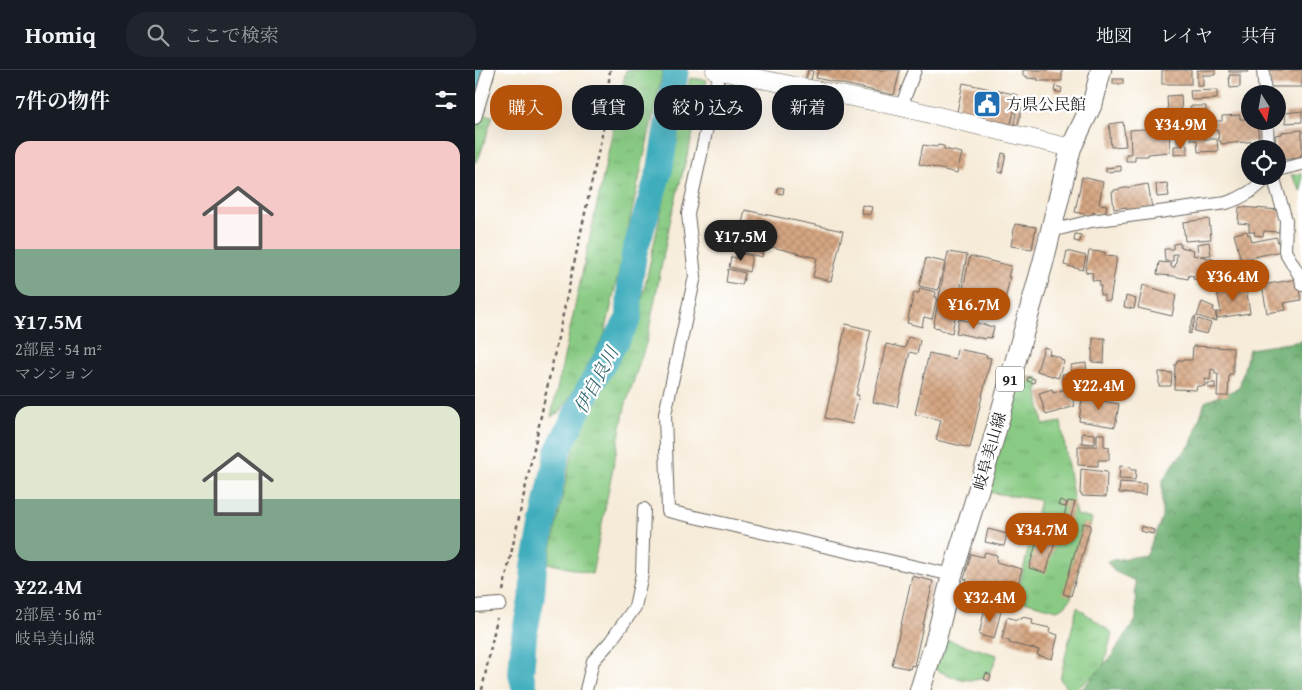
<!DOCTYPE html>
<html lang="ja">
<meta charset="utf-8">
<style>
body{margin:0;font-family:"Gentium Book Plus","Noto Serif JP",serif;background:#20242c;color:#f1f3f6;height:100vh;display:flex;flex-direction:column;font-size:19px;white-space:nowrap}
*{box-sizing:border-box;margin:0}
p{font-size:16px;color:#9ea1a6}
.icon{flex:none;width:28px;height:28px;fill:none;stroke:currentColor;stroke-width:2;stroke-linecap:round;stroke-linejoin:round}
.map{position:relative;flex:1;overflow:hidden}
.details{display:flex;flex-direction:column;background:#171b24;width:475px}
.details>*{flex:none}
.banner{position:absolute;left:15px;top:15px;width:475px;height:45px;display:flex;gap:10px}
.needle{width:32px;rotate:169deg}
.buttons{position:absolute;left:766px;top:15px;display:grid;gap:10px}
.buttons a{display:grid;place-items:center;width:45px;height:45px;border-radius:50%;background:#171b24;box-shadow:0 5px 20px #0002;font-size:25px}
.price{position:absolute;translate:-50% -42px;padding:0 11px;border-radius:18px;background:#b45309;color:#fff;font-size:16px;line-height:32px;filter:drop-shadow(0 1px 2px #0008)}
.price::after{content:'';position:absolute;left:50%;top:30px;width:15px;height:11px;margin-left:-8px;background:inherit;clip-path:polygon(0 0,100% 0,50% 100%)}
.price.active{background:#222;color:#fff}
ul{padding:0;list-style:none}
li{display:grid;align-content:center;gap:10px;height:265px;padding:0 15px}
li+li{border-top:1px solid #363941}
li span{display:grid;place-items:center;height:155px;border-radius:15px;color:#555}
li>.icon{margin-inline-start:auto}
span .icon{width:90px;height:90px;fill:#fffc;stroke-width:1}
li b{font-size:21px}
h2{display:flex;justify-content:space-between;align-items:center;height:60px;padding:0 15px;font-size:21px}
.tag{padding:0 18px;border-radius:20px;background:#171b24;box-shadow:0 5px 20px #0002;font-size:18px;line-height:45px}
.tag.active{background:#b45309;color:#fff}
header{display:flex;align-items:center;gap:30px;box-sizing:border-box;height:70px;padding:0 25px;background:#171b24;border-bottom:1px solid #363941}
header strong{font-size:24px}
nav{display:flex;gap:28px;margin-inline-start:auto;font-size:18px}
.search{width:350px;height:45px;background:#20242c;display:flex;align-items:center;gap:12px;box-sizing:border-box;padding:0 18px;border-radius:20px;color:#9ea1a6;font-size:19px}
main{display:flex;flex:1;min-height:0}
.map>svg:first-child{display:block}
.grass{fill:url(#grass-tufts);stroke:#527450}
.forest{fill:url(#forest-crowns);stroke:#456647}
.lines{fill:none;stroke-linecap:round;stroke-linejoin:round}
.river{stroke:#3fadbd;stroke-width:26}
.building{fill:url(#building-cross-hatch)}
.minor-casing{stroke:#68645e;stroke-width:14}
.secondary-casing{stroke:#68645e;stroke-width:19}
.primary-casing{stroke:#68645e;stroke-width:22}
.path{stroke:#68645e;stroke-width:2.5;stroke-dasharray:4 4;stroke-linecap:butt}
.minor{stroke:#fff;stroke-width:12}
.secondary{stroke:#fff;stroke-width:18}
.primary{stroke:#fff;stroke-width:20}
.labels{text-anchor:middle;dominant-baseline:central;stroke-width:4.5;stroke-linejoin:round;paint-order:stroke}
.shield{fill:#fff;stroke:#606060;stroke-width:1}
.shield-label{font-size:15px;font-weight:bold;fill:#1c1c1c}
.poi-label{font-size:16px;fill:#1c1c1c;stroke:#fff;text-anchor:start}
.street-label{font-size:16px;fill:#1c1c1c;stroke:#fff}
.water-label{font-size:18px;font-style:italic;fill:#2e646c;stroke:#fff}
</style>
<header>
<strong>Homiq</strong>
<div class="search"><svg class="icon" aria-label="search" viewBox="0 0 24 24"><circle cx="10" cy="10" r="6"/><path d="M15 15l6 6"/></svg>ここで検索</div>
<nav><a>地図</a><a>レイヤ</a><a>共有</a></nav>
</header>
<main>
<section class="details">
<h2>7件の物件<svg class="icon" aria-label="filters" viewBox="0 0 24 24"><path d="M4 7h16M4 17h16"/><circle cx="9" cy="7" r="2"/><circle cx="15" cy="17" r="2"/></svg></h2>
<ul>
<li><span style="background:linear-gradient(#f6c9c9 70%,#7fa58c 0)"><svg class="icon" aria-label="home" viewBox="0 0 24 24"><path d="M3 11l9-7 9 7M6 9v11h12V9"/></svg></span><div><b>¥17.5M</b><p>2部屋 · 54 m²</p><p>マンション</p></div></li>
<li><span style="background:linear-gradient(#dfe7d0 60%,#7fa58c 0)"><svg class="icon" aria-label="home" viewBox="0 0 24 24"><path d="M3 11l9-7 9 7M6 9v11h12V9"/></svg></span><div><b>¥22.4M</b><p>2部屋 · 56 m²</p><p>岐阜美山線</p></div></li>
</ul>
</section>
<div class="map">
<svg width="827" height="620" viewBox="0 0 827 620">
<defs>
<pattern id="grass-tufts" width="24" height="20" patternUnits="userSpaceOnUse" patternTransform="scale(1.25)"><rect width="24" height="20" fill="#89cb84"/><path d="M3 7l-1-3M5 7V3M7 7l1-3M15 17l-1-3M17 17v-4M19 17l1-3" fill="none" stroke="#76ae71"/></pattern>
<pattern id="forest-crowns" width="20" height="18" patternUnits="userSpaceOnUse" patternTransform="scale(1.25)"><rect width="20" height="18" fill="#6eaf72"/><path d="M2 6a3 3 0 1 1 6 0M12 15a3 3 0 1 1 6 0" fill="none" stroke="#5a8e5d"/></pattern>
<pattern id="building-cross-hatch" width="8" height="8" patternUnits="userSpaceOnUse" patternTransform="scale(1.25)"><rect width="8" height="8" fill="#d5a682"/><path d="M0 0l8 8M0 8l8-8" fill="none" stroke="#b68e70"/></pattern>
</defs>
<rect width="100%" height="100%" fill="#fff"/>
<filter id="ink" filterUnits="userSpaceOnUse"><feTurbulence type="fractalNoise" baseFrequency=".02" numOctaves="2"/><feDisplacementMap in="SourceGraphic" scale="10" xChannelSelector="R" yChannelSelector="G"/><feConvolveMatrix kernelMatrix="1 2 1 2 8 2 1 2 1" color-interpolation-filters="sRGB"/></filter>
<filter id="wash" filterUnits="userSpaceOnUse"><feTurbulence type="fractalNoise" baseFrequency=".0096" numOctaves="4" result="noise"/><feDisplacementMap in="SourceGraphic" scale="20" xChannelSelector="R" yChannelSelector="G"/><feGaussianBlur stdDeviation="1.12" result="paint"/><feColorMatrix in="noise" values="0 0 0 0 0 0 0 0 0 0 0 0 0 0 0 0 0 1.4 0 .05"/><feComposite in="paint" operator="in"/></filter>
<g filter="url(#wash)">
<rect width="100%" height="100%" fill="#f6ebd8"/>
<g class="grass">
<path d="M151 0H188L130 264 94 329 85 342 76 347Z"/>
<path d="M215 8 232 10 196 147 172 270 150 337 117 504 73 493 96 387 111 332 133 298 152 277 166 234Z"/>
<path d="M6 44 18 46 4 88 0 93V58Z"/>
<path d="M827 104V122L816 105Z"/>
<path d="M545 306 564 308 563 324 568 355 586 352 601 445 617 449 596 528 590 536 582 540 541 529 565 430 512 422Z"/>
<path d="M602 537 637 563 628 598 604 617 594 620 585 609Z"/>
<path d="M473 570 522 585C515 620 488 612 459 599L467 572Z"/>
</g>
<path class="forest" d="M827 271V620H606L635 588 661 550 660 511 639 501 632 491 672 485 687 447V412L700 392 716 374 730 332 764 318 774 279Z"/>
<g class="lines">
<g class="river">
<path d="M0 25 5 0"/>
<path d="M50 620 46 604 49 566 57 526 59 496 83 380 112 322 154 248 155 212 159 184 185 99 201 0"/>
</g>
</g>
<g id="blocks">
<g class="building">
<path d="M333 0 338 1 336 10 331 9Z"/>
<path d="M343 0H425L419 25 341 8Z"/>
<path d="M548 0H587V11H563V9L552 8V6H548Z"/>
<rect x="687" y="0" width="29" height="14"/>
<path d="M722 0H740V5H728V16H722Z"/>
<rect x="754" y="0" width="19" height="2"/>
<rect x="794" y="0" width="33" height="17"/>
<path d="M754 5H765V17L755 18Z"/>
<rect x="638" y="9" width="10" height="5"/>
<path d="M488 13 543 25 536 54 482 42Z"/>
<path d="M580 16 587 18 586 23 579 21Z"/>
<path d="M742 20V29L716 30 715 21Z"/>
<path d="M706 25 707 43 693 44 692 26Z"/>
<path d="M715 36H731V48H728L729 69H742L743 81 723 82 722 70H716Z"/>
<path d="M542 37 547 38 543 55 539 54Z"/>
<path d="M827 41V52L811 53 810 43Z"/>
<path d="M765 45V49H775V51H782L784 71 746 74V71H744L743 60 738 61 737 51H747V46Z"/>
<path d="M701 47H709L710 72 702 73Z"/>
<path d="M648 52 651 76 636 77 634 54Z"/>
<path d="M694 57 695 82 673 84V86H660V91H651V84H656L655 60Z"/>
<path d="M827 60V85H825V88L802 90 800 65 807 64V62Z"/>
<path d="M448 75 462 77 463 75 469 76V79L487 83 482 103 444 94Z"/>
<path d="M712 75V84L699 85V76Z"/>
<path d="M527 83 531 84 527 103 523 102Z"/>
<path d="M646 96V101L631 102V98Z"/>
<path d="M607 107 628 112 624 134 632 135 630 145 618 142 617 146 600 142Z"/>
<path d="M692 113 694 126 682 127 681 114Z"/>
<path d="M673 114 677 138 652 142 651 137 639 139 637 122H639V120Z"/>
<path d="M303 117 309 118 308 124 302 123Z"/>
<path d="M387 135 397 137 395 145 386 143Z"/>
<path d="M764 137 806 140 804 162 789 161 788 166 779 165 780 162H774V154L763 153Z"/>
<path d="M270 140 368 161 356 211 338 207 342 188 289 175 287 187 261 181Z"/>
<path d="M734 149 736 169 710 171 708 152Z"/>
<path d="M540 154 561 157 557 179 536 176Z"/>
<path d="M772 161 773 165 775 164 777 172 801 167 806 181 766 190 759 164Z"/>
<path d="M600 164 606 165 605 172 599 171Z"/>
<path d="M734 172 736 185 725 186 738 189 733 209 725 207 724 210 718 209 719 206 714 205 713 209 698 206 684 205 682 204 684 192 696 193V197H700L702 184H698V191H690L689 179H698V174L705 173V177L719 180 718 185 723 186 722 174Z"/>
<path d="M592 181 611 186 608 200 589 195Z"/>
<path d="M614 181 630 182V186L642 187 635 231 629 230V225H625L626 216H624L625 211 617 210 618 203 610 202Z"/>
<path d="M473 182 492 185 477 263 465 260V258L458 257Z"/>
<path d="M263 183 277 186 274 202 254 197 256 187 262 188Z"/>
<path d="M495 186 536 196 533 207H535L528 240 517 237 515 248 483 241Z"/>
<path d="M451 188 470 192 463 220 444 216Z"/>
<path d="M253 199 270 203 267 215 251 212Z"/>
<path d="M769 203 771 215 759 217 757 205Z"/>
<path d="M822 209 826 230 809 233 811 240 792 243 787 215Z"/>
<path d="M668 215 701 225 697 246 663 238Z"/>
<path d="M771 217 775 243 742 248 741 242H746L742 221Z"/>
<path d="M445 218 461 222 460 227H462L457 249 449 247 447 257 432 253 439 222 444 223Z"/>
<path d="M651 226 661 229 659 239 649 237Z"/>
<path d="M727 232 739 237 738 241 740 242 742 251 738 250V251L722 246Z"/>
<path d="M719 247H721L715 264 713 263Z"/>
<path d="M484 249 519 257 516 268 511 267 510 269 481 263Z"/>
<path d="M723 249 736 253 732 264 719 261Z"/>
<path d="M371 254 396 260 381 325H384L377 354 350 348Z"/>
<path d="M433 267 445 270 442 284 435 282 422 337 398 332 411 274 430 278Z"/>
<path d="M618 268H630L629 293 617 292Z"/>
<path d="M718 276 758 278V304H754L753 326H742L743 304H740V300L736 299 735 310 730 309V316H722L721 320 699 319 700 294H702V290H717Z"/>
<path d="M569 277 575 279 574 284 586 288V290L589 291 583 308 562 301Z"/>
<path d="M482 279 512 285 511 287 516 288 495 378 461 370 466 350 440 344 454 283 480 289Z"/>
<path d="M611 293 613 319H611V323H604V321L599 322 596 295Z"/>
<path d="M684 302 697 303 696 316H684Z"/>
<path d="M594 303 595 314H588L587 304Z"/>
<path d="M553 307 560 309 559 313 552 311Z"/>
<rect x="733" y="313" width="7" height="5"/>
<path d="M594 318 600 336 571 345 564 323 577 319 578 323Z"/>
<path d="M611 325 629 328 628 331 644 334 640 357 604 351 607 328 610 329Z"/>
<path d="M607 363 620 364V374L607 373Z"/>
<path d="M622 364H629V376L634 377V390H623V396L603 395V376H622Z"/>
<path d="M645 396 656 397V400H661L660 410 644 409Z"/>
<path d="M606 399 632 402 631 427 607 426V424H605Z"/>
<path d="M645 412 672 414 671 425 644 423Z"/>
<path d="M585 430 592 433 590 437 583 435Z"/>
<path d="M593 431 600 432 593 458 586 457Z"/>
<path d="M608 453 616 455 596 526 588 524Z"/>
<path d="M666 456 679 460 678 464 665 461Z"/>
<path d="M513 459 532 464 529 476 510 472Z"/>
<path d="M563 467 580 472 571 503 554 498Z"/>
<path d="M510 482 522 485 521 492 547 499 541 522 513 515 512 518 491 513 492 509H489L496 484 508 487Z"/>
<path d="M437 506 458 511 439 596 436 595 435 599 417 595Z"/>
<path d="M510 538 526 541 519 569 504 565Z"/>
<path d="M532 547 542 550V548L547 549V547L558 549 557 554 575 558 574 562 583 565 577 589 562 585 564 580 534 573 535 571 527 569Z"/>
<path d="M511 603 516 605 514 611 509 609Z"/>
</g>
</g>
</g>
<g filter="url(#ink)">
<use href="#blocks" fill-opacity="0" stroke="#68645e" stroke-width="1"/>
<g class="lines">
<defs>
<g id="minor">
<path d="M788 0 790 24"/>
<path d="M242 12 213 144 220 206 190 344 193 441 477 505"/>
<path d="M426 37 440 0"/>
<path d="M0 48 14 0"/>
<path d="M792 51 793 79"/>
<path d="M802 100 827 94"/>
<path d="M798 106 811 150 810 181 826 208 827 215"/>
<path d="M576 161 616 151 751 133C767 128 782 119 793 106"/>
<path d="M0 536 25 534"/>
<path d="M111 620 118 591 135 572 160 537 167 504 169 439"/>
</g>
<path id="secondary" d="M240 0 426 37 596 78"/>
<path id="primary" d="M445 620 460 573 477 505 512 392 568 193 596 78 618 32 626 0"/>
</defs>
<use href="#minor" class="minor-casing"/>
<use href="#secondary" class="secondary-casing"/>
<use href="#primary" class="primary-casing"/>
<g class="path">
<path d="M28 521 130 51 135 0"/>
<path d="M7 620 22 548"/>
</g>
<use href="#minor" class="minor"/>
<use href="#secondary" class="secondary"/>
<use href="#primary" class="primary"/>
</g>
</g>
<defs>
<symbol id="civic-square" viewBox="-11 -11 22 22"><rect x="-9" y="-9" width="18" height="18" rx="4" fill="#1f6fb2" stroke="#fff"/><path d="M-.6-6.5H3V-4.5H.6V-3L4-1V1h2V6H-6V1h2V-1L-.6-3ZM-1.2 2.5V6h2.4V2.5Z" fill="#fff"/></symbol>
</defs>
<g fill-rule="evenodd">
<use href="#civic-square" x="496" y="18" width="32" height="32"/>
</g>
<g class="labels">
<rect class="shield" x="521" y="296.5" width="28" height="25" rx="4"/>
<g class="shield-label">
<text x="535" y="309">91</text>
</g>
<g class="poi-label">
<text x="531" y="34">方県公民館</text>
</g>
<g class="street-label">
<text transform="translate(514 381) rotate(-74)">岐阜美山線</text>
</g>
<g class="water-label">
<text transform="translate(121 310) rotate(-62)">伊自良川</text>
</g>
</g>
</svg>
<div class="buttons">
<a><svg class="needle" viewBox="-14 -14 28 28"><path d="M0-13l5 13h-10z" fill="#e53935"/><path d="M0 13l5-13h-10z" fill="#9ea1a6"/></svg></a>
<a><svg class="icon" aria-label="locate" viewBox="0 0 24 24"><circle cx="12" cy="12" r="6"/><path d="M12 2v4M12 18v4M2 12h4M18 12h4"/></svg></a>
</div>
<b class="price" style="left:706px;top:80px">¥34.9M</b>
<b class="price active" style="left:266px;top:192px">¥17.5M</b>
<b class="price" style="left:758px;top:232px">¥36.4M</b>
<b class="price" style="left:499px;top:260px">¥16.7M</b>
<b class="price" style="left:624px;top:341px">¥22.4M</b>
<b class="price" style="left:567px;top:485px">¥34.7M</b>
<b class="price" style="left:515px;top:553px">¥32.4M</b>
<div class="banner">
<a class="tag active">購入</a>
<a class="tag">賃貸</a>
<a class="tag">絞り込み</a>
<a class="tag">新着</a>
</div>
</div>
</main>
